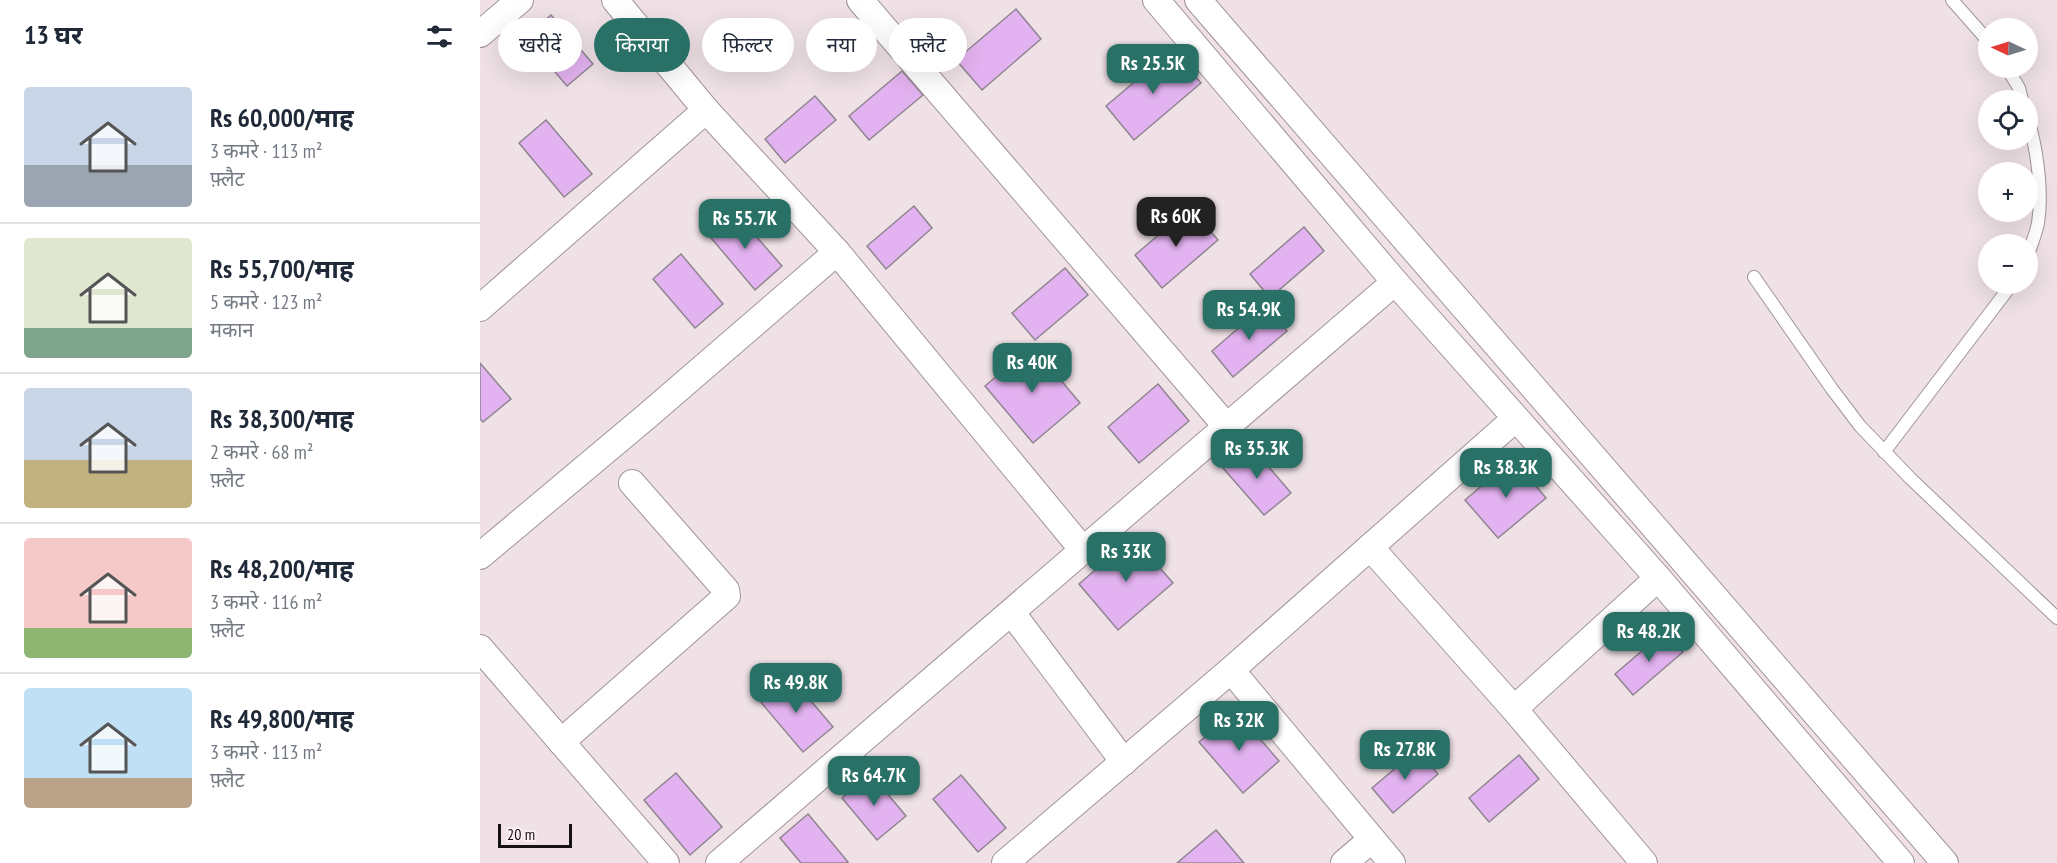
<!DOCTYPE html>
<html lang="hi">
<meta charset="utf-8">
<style>
body{margin:0;font-family:"PT Sans Narrow","Noto Sans Devanagari",sans-serif;background:#f6f6f7;color:#1f2937;height:100vh;display:flex;flex-direction:column;font-size:22px;white-space:nowrap}
*{box-sizing:border-box;margin:0}
p{font-size:20px;color:#747a83}
.icon{flex:none;width:33px;height:33px;fill:none;stroke:currentColor;stroke-width:2;stroke-linecap:round;stroke-linejoin:round}
.map{position:relative;flex:1;overflow:hidden}
.details{display:flex;flex-direction:column;background:#fff;width:480px}
.details>*{flex:none}
.top-card{position:absolute;left:18px;top:18px;width:570px;height:54px;display:flex;gap:12px}
.needle{width:39px;rotate:274deg}
.buttons{position:absolute;left:1498px;top:18px;display:grid;gap:12px}
.buttons a{display:grid;place-items:center;width:60px;height:60px;border-radius:50%;background:#fff;box-shadow:0 6px 24px #0002;font-size:30px}
.scale{position:absolute;left:18px;bottom:15px;width:74px;box-sizing:border-box;padding-left:6px;border:3px solid #161113;border-top:0;font-size:16px;line-height:21px;white-space:nowrap;color:#161113;-webkit-text-stroke:4px #fceef3;paint-order:stroke}
.price{position:absolute;translate:-50% -51px;padding:0 14px;border-radius:12px;background:#297066;color:#fff;font-size:20px;line-height:39px;filter:drop-shadow(0 2px 3px #0008)}
.price::after{content:'';position:absolute;left:50%;top:36px;width:18px;height:14px;margin-left:-9px;background:inherit;clip-path:polygon(0 0,100% 0,50% 100%)}
.price.selected{background:#222;color:#fff}
ul{padding:0;list-style:none}
li{display:flex;align-items:center;gap:18px;height:150px;padding:0 24px}
li+li{border-top:2px solid #e0e1e3}
li span{display:grid;place-items:center;flex:none;width:168px;height:120px;border-radius:6px;color:#555}
li>.icon{margin-inline-start:auto}
span .icon{width:72px;height:72px;fill:#fffc;stroke-width:1}
li b{font-size:26px}
h2{display:flex;justify-content:space-between;align-items:center;height:72px;padding:0 24px;font-size:26px}
.pill{padding:0 21px;border-radius:27px;background:#fff;box-shadow:0 6px 24px #0002;font-size:21px;line-height:54px}
.pill.selected{background:#297066;color:#fff}
main{display:flex;flex:1;min-height:0}
.map>svg:first-child{display:block}
.building{fill:#e3b2f0;stroke:#8e8690;stroke-width:1.5}
.lines{fill:none;stroke-linecap:round;stroke-linejoin:round}
.lane-casing{stroke:#a19499;stroke-width:14}
.street-casing{stroke:#a19499;stroke-width:28}
.lane{stroke:#fff;stroke-width:12}
.street{stroke:#fff;stroke-width:26}
</style>
<main>
<section class="details">
<h2>13 घर<svg class="icon" aria-label="filters" viewBox="0 0 24 24"><path d="M4 7h16M4 17h16"/><circle cx="9" cy="7" r="2"/><circle cx="15" cy="17" r="2"/></svg></h2>
<ul>
<li><span style="background:linear-gradient(#c9d6e8 65%,#9aa5b1 0)"><svg class="icon" aria-label="home" viewBox="0 0 24 24"><path d="M3 11l9-7 9 7M6 9v11h12V9"/></svg></span><div><b>Rs 60,000/माह</b><p>3 कमरे · 113 m²</p><p>फ़्लैट</p></div></li>
<li><span style="background:linear-gradient(#dfe7d0 75%,#7fa58c 0)"><svg class="icon" aria-label="home" viewBox="0 0 24 24"><path d="M3 11l9-7 9 7M6 9v11h12V9"/></svg></span><div><b>Rs 55,700/माह</b><p>5 कमरे · 123 m²</p><p>मकान</p></div></li>
<li><span style="background:linear-gradient(#c9d6e8 60%,#c2b280 0)"><svg class="icon" aria-label="home" viewBox="0 0 24 24"><path d="M3 11l9-7 9 7M6 9v11h12V9"/></svg></span><div><b>Rs 38,300/माह</b><p>2 कमरे · 68 m²</p><p>फ़्लैट</p></div></li>
<li><span style="background:linear-gradient(#f6c9c9 75%,#8fb573 0)"><svg class="icon" aria-label="home" viewBox="0 0 24 24"><path d="M3 11l9-7 9 7M6 9v11h12V9"/></svg></span><div><b>Rs 48,200/माह</b><p>3 कमरे · 116 m²</p><p>फ़्लैट</p></div></li>
<li><span style="background:linear-gradient(#bfe0f5 75%,#b9a48a 0)"><svg class="icon" aria-label="home" viewBox="0 0 24 24"><path d="M3 11l9-7 9 7M6 9v11h12V9"/></svg></span><div><b>Rs 49,800/माह</b><p>3 कमरे · 113 m²</p><p>फ़्लैट</p></div></li>
</ul>
</section>
<div class="map">
<svg width="1577" height="863" viewBox="0 0 1577 863">
<rect width="100%" height="100%" fill="#efe1e6"/>
<g class="building">
<path d="M536 9 561 39 502 90 476 60Z"/>
<path d="M71 15 113 64 87 86 45 37Z"/>
<path d="M692 50 721 83 654 140 626 106Z"/>
<path d="M422 71 443 95 389 140 369 116Z"/>
<path d="M335 96 356 120 305 163 285 139Z"/>
<path d="M66 120 112 174 84 197 39 143Z"/>
<path d="M434 206 452 228 406 269 387 246Z"/>
<path d="M710 208 738 240 682 288 655 255Z"/>
<path d="M254 211 302 266 275 290 227 233Z"/>
<path d="M824 227 844 251 790 298 770 274Z"/>
<path d="M201 254 243 304 215 328 173 279Z"/>
<path d="M585 268 608 295 555 340 532 313Z"/>
<path d="M785 305 807 331 753 377 732 351Z"/>
<path d="M552 346 600 403 553 443 505 386Z"/>
<path d="M0 363 31 399 3 422 0 419Z"/>
<path d="M678 384 709 421 659 463 628 427Z"/>
<path d="M770 445 811 493 784 515 743 468Z"/>
<path d="M1033 459 1066 498 1018 538 985 500Z"/>
<path d="M653 537 693 583 638 630 599 584Z"/>
<path d="M1185 631 1203 652 1153 695 1135 674Z"/>
<path d="M309 675 353 727 323 752 279 700Z"/>
<path d="M756 711 799 761 763 793 719 742Z"/>
<path d="M937 750 958 774 913 813 892 788Z"/>
<path d="M1039 755 1059 779 1009 822 989 798Z"/>
<path d="M196 773 242 827 210 855 164 800Z"/>
<path d="M390 773 426 816 397 840 362 798Z"/>
<path d="M481 775 526 828 498 852 453 799Z"/>
<path d="M328 814 368 862 366 863H321L300 838Z"/>
<path d="M736 830 764 863H697Z"/>
</g>
<g class="lines">
<defs>
<g id="lane">
<path d="M1472 0 1509 42"/>
<path d="M1527 68 1539 88 1542 100"/>
<path d="M1548 119C1557 149 1563 192 1558 223 1556 234 1551 245 1548 255"/>
<path d="M1274 277 1352 389 1380 426 1430 478 1577 618"/>
<path d="M1404 452 1532 284"/>
</g>
<g id="street">
<path d="M135 0 226 110 357 252 603 550"/>
<path d="M380 0 747 427"/>
<path d="M676 0 915 282 1178 578 1421 863"/>
<path d="M718 0 1465 863"/>
<path d="M0 34 40 0"/>
<path d="M0 308 226 110"/>
<path d="M890 547 1034 709 1164 863"/>
<path d="M0 556 167 416 357 252"/>
<path d="M532 613 644 762"/>
<path d="M0 648 186 863"/>
<path d="M751 670 912 863"/>
<path d="M1034 709 1178 578"/>
<path d="M81 742 247 596 246 590 152 483"/>
<path d="M239 863 915 282"/>
<path d="M525 863 751 670 1035 419"/>
<path d="M864 863 892 839"/>
</g>
</defs>
<use href="#lane" class="lane-casing"/>
<use href="#street" class="street-casing"/>
<use href="#lane" class="lane"/>
<use href="#street" class="street"/>
</g>
</svg>
<div class="buttons">
<a><svg class="needle" viewBox="-14 -14 28 28"><path d="M0-13l5 13h-10z" fill="#e53935"/><path d="M0 13l5-13h-10z" fill="#747a83"/></svg></a>
<a><svg class="icon" aria-label="locate" viewBox="0 0 24 24"><circle cx="12" cy="12" r="6"/><path d="M12 2v4M12 18v4M2 12h4M18 12h4"/></svg></a>
<a>+</a>
<a>−</a>
</div>
<div class="scale">20 m</div>
<b class="price" style="left:673px;top:95px">Rs 25.5K</b>
<b class="price selected" style="left:696px;top:248px">Rs 60K</b>
<b class="price" style="left:265px;top:250px">Rs 55.7K</b>
<b class="price" style="left:769px;top:341px">Rs 54.9K</b>
<b class="price" style="left:552px;top:394px">Rs 40K</b>
<b class="price" style="left:777px;top:480px">Rs 35.3K</b>
<b class="price" style="left:1026px;top:499px">Rs 38.3K</b>
<b class="price" style="left:646px;top:583px">Rs 33K</b>
<b class="price" style="left:1169px;top:663px">Rs 48.2K</b>
<b class="price" style="left:316px;top:714px">Rs 49.8K</b>
<b class="price" style="left:759px;top:752px">Rs 32K</b>
<b class="price" style="left:925px;top:781px">Rs 27.8K</b>
<b class="price" style="left:394px;top:807px">Rs 64.7K</b>
<div class="top-card">
<a class="pill">खरीदें</a>
<a class="pill selected">किराया</a>
<a class="pill">फ़िल्टर</a>
<a class="pill">नया</a>
<a class="pill">फ़्लैट</a>
</div>
</div>
</main>
